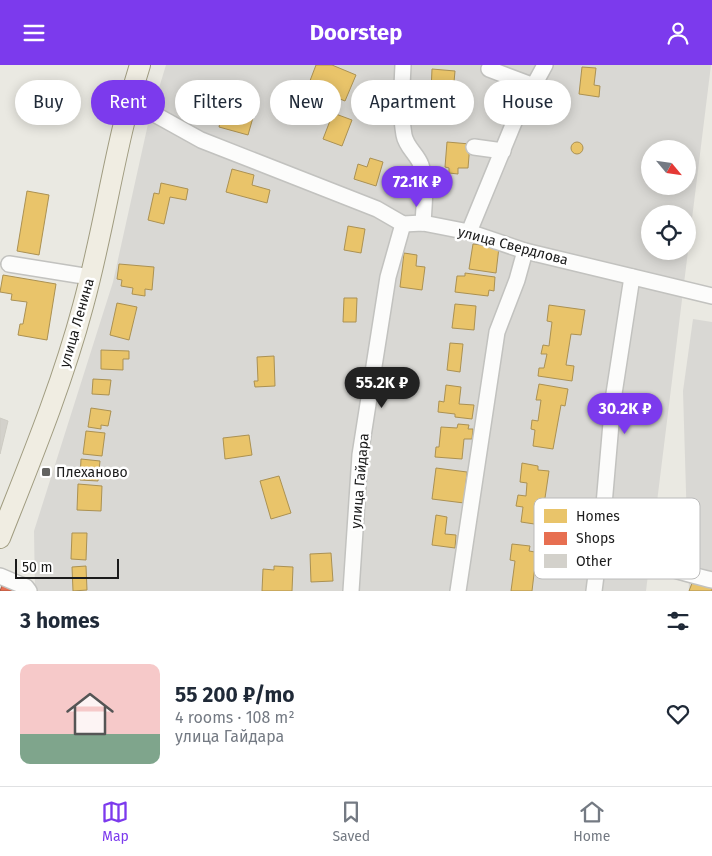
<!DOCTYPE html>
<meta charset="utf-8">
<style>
body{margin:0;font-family:"Fira Sans",sans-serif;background:#f2f2f3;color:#1f2937;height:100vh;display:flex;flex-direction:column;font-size:19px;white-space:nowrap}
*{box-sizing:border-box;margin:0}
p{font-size:16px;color:#747a83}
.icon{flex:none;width:28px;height:28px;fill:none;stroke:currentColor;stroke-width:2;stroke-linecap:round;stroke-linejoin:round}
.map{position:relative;height:526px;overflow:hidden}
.drawer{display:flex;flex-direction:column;background:#fff;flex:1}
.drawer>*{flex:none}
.banner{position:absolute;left:15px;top:15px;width:682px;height:45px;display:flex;gap:10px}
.needle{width:32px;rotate:119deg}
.tools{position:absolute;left:641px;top:75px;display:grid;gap:10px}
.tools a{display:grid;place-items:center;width:55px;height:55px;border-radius:50%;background:#fff;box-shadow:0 2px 12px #0003;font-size:25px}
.scale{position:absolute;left:15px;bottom:12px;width:104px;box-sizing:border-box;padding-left:5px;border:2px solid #1b1b1b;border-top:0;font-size:14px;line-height:18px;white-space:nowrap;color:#1b1b1b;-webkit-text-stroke:4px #fff;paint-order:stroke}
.price{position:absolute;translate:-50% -42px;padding:0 11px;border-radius:18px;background:#7c3aed;color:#fff;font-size:16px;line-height:32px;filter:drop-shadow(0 1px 2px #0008)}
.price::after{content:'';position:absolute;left:50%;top:30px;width:15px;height:11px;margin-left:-8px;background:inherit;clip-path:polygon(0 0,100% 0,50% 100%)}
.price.selected{background:#222;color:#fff}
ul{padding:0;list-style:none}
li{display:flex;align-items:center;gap:15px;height:125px;padding:0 20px}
li span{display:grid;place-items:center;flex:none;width:140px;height:100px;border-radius:10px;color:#555}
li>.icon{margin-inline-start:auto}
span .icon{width:60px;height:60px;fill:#fffc;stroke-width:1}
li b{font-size:21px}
h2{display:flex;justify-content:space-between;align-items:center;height:60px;padding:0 20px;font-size:21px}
.chip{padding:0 18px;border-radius:22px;background:#fff;box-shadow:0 2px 12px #0003;font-size:18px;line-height:45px}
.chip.selected{background:#7c3aed;color:#fff}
header{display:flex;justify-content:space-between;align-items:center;height:65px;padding:0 20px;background:#7c3aed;color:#fff;font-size:22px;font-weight:700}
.tabs{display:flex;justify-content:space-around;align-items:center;height:70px;border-top:1px solid #e0e1e3;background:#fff;font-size:14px;color:#747a83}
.tabs a{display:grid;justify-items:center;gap:2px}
.tabs .selected{color:#7c3aed}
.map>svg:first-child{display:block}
.residential{fill:#d9d8d4;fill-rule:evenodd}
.homes{fill:#e9c46a;stroke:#ab9152}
.shops{fill:#e76f51;stroke:#aa5641}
.building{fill:#d3d1cb;stroke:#cdcbc3}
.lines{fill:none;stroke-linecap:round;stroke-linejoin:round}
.minor-casing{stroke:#c2c2bf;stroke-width:18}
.major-casing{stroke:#a09c80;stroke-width:22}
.minor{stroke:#fcfcfb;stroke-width:15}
.major{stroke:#f0ede2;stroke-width:20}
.poi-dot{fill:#636361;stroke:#fff;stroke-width:2}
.labels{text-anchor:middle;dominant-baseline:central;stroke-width:5;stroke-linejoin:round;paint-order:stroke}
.street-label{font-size:14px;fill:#1b1b1b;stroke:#fff}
.poi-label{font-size:14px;fill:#1b1b1b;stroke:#fff;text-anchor:start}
.key{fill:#fff;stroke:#bbb;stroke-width:1}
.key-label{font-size:14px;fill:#1b1b1b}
</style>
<header><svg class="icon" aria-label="menu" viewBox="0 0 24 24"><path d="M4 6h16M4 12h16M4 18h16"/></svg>Doorstep<svg class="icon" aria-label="person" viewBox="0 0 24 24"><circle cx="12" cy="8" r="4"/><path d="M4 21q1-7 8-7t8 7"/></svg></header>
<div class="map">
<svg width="712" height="526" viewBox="0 0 712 526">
<rect width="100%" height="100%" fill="#eae9e2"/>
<g class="residential">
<path d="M166 0H711L646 526H35L34 466 113 217 148 59ZM650 84H688V121H650ZM650 149H688V186H650Z"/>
<path d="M693 254 712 257V526H689L683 326Z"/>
</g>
<g class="homes">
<path d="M316 0H332L356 10 345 36 308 21Z"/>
<path d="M582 2 596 3 594 20 600 21 599 32 579 29Z"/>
<path d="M432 4 455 6 453 28 431 27Z"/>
<path d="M219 40 254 49 248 70 219 62 222 49 217 48Z"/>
<path d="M333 48 352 55 342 81 323 74Z"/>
<circle cx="577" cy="83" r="6"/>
<path d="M447 77 470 79 468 103H458V109L449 108V103L445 102Z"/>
<path d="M370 93 383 97 376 121 354 114 358 99 367 102Z"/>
<path d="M232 104 254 110 252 120 270 125 267 138 226 127Z"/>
<path d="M161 118 188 124 186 135 170 132 164 159 148 155 154 128 159 129Z"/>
<path d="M27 126 49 130 39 190 17 186Z"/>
<path d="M348 161 365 164 361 188 344 185Z"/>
<path d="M473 179 499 182 496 208 469 204Z"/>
<path d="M404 188 417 190 416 201 425 202 422 225 400 222Z"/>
<path d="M119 199 154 202 152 225 145 224V231L132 229 133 223 121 221 122 215 117 214Z"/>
<path d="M465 208 495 212 494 226 489 225 488 231 455 227 457 211H465Z"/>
<path d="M3 210 56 219 47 275 18 270 20 259H23L27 237 11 235 12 229 0 227Z"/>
<path d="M344 233H357L356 257H343Z"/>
<path d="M117 238 137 242 129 275 110 270Z"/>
<path d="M455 239 476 241 474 265 452 263Z"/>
<path d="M549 240 585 245 581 270 571 269 566 300 574 301 572 316 538 311 539 303H544L547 289H541L543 280 549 281 552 257 547 256Z"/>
<path d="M450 278 463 279 460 307 447 305Z"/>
<path d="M101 285 129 286V294H123V305L101 304Z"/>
<path d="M274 291 275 321 255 322 254 316H258L257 292Z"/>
<path d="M93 314 111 315 109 330 92 329Z"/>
<path d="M539 319 568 324 565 341 561 340 553 384 533 381 535 365 531 364 532 355 538 356 541 335H536Z"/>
<path d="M446 320 461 322 459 339 474 340 472 354 455 352V349L438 347 439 336 444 337Z"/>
<path d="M91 343 111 346 108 361 101 360V364L88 362Z"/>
<path d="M458 359 469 360 468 364H473L472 374H464L462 394 435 392 436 382H439L441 362 457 363Z"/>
<path d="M86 366 105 368 102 391 83 389Z"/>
<path d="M249 370 252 390 225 394 223 373Z"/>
<path d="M81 394 100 396 98 416 80 415Z"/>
<path d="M522 398 538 401V405L549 406 541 460 521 457 523 442 516 441 518 430 526 431 527 418 520 417Z"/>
<path d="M436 403 467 407 464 438 432 434Z"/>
<path d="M279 411 291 448 271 454 260 416Z"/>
<path d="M78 419 102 421 101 446 77 445Z"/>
<path d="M436 450 447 452 445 469 456 470 455 483 432 480Z"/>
<path d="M72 468H87L86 495 71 494Z"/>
<path d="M512 479 530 481 529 486 541 488 540 492H536L532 526H511L515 496 510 495Z"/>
<path d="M331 488 333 516 311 517 310 489Z"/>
<path d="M86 501 87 525 73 526 72 502Z"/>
<path d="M274 501 293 502 292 526H262L263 504 274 505Z"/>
<path d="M694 513 712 521V526H689Z"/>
</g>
<path class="shops" d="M3 518 22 526H0Z"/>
<path class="building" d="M0 353 8 356 0 389Z"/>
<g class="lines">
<defs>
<g id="minor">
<path d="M403 0C402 23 400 47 404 70 406 82 417 89 421 100 427 117 424 140 423 158"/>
<path d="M489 4 534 21"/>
<path d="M129 35 201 75 377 144 403 159 423 158 469 167 525 186 712 231"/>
<path d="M474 82 503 86"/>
<path d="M469 167 515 55 545 0"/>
<path d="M9 199 90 212"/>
<path d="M602 463C630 496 672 505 712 515"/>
<path d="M0 511 26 522 29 526"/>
<path d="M351 526 360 390 388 212 403 159"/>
<path d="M458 526 497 267 517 215 525 186"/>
<path d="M594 526 602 463 613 335 632 212"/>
</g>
<path id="major" d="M0 473C30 397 62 320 83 241 105 161 115 79 140 0"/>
</defs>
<use href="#minor" class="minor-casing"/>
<use href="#major" class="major-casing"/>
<use href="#minor" class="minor"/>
<use href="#major" class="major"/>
</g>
<rect class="poi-dot" x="41" y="402" width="10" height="10" rx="2.5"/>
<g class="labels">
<g class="street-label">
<text transform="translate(513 181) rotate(15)">улица Свердлова</text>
<text transform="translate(77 258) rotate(-74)">улица Ленина</text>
<text transform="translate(360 416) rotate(-85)">улица Гайдара</text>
</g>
<g class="poi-label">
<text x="56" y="407">Плеханово</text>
</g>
</g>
<rect x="534" y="433" width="166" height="81" rx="8" class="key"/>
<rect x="544" y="444" width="23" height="14" fill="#e9c46a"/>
<rect x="544" y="467" width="23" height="13" fill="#e76f51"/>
<rect x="544" y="489" width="23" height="14" fill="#d3d1cb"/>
<g class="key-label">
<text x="576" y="456">Homes</text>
<text x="576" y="478">Shops</text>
<text x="576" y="501">Other</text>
</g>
</svg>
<div class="tools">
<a><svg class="needle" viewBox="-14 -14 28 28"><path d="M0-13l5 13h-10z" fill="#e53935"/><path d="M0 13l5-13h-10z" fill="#747a83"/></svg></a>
<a><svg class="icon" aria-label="locate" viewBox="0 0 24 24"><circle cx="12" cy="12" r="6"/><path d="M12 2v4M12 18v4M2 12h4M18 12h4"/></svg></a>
</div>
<div class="scale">50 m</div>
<b class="price" style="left:417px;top:143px">72.1K ₽</b>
<b class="price selected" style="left:382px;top:344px">55.2K ₽</b>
<b class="price" style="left:625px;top:370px">30.2K ₽</b>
<div class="banner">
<a class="chip">Buy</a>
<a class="chip selected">Rent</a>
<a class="chip">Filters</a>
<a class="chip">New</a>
<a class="chip">Apartment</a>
<a class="chip">House</a>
</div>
</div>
<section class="drawer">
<h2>3 homes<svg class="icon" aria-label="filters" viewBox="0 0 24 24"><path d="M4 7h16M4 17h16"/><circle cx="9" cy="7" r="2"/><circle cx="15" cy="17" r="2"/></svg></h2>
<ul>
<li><span style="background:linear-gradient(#f6c9c9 70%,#7fa58c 0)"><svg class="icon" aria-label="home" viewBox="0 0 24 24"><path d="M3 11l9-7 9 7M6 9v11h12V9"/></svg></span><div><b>55 200 ₽/mo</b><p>4 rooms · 108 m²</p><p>улица Гайдара</p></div><svg class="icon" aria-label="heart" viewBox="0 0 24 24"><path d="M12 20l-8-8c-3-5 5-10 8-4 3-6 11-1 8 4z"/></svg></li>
</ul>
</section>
<nav class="tabs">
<a class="selected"><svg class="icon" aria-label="map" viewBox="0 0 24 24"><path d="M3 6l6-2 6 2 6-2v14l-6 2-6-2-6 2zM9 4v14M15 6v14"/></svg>Map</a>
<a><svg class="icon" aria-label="saved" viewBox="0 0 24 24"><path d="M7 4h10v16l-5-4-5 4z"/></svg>Saved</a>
<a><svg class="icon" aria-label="home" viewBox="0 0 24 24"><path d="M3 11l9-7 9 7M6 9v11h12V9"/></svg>Home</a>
</nav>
